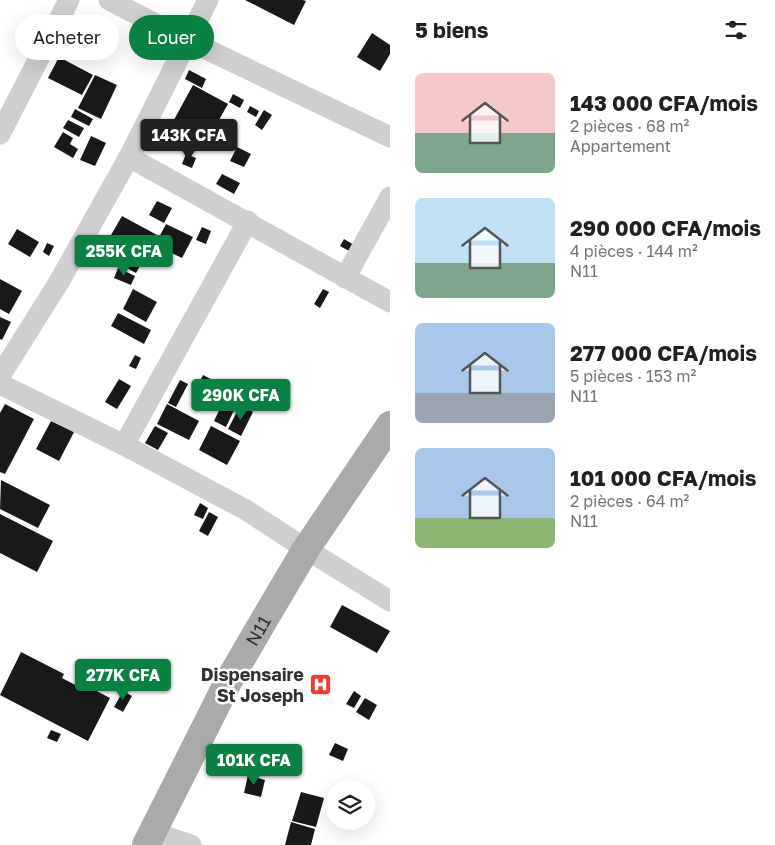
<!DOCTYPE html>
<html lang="fr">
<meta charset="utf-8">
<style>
body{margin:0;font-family:"Golos Text",sans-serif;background:#f2f2f2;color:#202124;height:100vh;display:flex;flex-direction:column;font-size:19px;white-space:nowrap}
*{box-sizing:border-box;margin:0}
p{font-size:16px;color:#757577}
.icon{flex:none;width:28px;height:28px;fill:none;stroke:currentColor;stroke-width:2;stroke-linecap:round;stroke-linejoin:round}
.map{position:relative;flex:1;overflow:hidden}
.sheet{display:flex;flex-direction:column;background:#fff;width:385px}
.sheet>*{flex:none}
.guide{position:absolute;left:15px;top:15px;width:300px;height:45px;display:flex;gap:10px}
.buttons{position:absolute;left:325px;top:780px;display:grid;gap:10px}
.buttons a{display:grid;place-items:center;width:50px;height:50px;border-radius:50%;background:#fff;box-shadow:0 5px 20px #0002;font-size:25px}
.price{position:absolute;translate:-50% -42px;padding:0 11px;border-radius:5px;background:#0b8043;color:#fff;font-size:16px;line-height:32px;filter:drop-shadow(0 1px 2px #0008)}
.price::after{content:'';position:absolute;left:50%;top:30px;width:15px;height:11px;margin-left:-8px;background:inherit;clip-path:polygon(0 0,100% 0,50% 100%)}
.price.on{background:#222;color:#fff}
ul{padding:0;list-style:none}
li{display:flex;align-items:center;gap:15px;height:125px;padding:0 25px}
li span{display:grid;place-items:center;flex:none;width:140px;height:100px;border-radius:8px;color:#555}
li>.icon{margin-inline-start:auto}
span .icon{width:60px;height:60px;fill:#fffc;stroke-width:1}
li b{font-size:21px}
h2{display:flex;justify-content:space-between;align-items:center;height:60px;padding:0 25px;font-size:21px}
.tag{padding:0 18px;border-radius:22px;background:#fff;box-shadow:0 5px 20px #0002;font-size:18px;line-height:45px}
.tag.on{background:#0b8043;color:#fff}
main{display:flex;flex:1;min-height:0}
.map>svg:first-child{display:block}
.building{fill:#191919}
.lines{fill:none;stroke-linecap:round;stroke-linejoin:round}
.minor{stroke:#cfcfcf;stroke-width:21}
.major{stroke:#aaa;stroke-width:28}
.labels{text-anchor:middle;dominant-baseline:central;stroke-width:5;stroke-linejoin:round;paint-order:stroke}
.street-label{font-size:18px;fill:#323232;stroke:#fff}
.poi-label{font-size:18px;font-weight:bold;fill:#323232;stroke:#fff;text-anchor:end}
</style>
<main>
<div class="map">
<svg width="390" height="845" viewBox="0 0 390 845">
<rect width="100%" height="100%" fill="#fff"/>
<g class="building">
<path d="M245 0H303L306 1 294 25Z"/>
<path d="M372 33 390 45V54L380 71 357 57Z"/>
<path d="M59 57 93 75 82 95 48 78Z"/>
<path d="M189 70 206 79 202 88 185 79Z"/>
<path d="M95 75 117 85 101 119 78 108Z"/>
<path d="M193 85 228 104 204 146 170 127Z"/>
<path d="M233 94 244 100 240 108 229 102Z"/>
<path d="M250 106 259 111 256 117 247 112Z"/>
<path d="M75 109 93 119 89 126 71 117Z"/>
<path d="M264 110 272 115 262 130 255 125Z"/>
<path d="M68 120 84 128 79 137 63 128Z"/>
<path d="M63 132 73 138 70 144 78 149 73 158 54 147Z"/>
<path d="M91 136 106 143 95 166 80 160Z"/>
<path d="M237 147 251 154 244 167 230 161Z"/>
<path d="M186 154 196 158 192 168 182 164Z"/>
<path d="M222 174 240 183 234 194 216 184Z"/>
<path d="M157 201 172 208 164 223 149 215Z"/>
<path d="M122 216 157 235 136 273 100 254Z"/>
<path d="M166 224 193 237 182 258 155 245Z"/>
<path d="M202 227 211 231 206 244 196 240Z"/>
<path d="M17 229 39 242 30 257 8 244Z"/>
<path d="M344 239 354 245 351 252 340 246Z"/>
<path d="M47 243 54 246 49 256 43 252Z"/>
<path d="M118 268 135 276 131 285 114 278Z"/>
<path d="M0 279 22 291 9 314 0 309Z"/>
<path d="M133 289 157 302 146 322 123 309Z"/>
<path d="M323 289 329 292 320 308 314 304Z"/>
<path d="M118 313 151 330 144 344 111 326Z"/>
<path d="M0 317 11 322 2 340 0 339Z"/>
<path d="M135 355 141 358 136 369 129 366Z"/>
<path d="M203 375 224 386 213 408 192 398Z"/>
<path d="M119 379 131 386 117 409 105 402Z"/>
<path d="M180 380 188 384 176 407 168 403Z"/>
<path d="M225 398 237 404 226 427 214 421Z"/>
<path d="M5 404 34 419 5 474 0 472V413Z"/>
<path d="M167 404 199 421 189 440 157 424Z"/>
<path d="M240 406 253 412 241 436 228 429Z"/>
<path d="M51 421 74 432 59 461 36 449Z"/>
<path d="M155 426 168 433 158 450 145 443Z"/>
<path d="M211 426 240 441 227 465 199 450Z"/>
<path d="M1 480 50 505 38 528 0 509Z"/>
<path d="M200 503 208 508 203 519 194 515Z"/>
<path d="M209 512 218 517 208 536 199 531Z"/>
<path d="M0 514 53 541 37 572 0 553Z"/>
<path d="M342 605 390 631 377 653 330 627Z"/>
<path d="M21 652 64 674 62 678 85 690 87 686 110 698 88 741 0 695Z"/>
<path d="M123 691 132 696 123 712 114 707Z"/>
<path d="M354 691 361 696 354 708 346 704Z"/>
<path d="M365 698 377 705 369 720 356 712Z"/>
<path d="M51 730 61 734 57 742 47 738Z"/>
<path d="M335 743 348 749 343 761 329 755Z"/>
<path d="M248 775 265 780 261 797 244 793Z"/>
<path d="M301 792 324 798 316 827 292 821Z"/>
<path d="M291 822 315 829 311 845H285Z"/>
</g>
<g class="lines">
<g class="minor">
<path d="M109 0 187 40 390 137"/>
<path d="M0 134 69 0"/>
<path d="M129 157 390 302"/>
<path d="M345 278 390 197"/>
<path d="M0 376 59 282 129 157 208 0"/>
<path d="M0 384 124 445 246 510 306 549 390 601"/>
<path d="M124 445 248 221"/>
<path d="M151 832 191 845"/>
</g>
<path class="major" id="s1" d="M146 845 229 680 264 620 306 549 390 425"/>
</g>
<defs>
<symbol id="hospital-square" viewBox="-11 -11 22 22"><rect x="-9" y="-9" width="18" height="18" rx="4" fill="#ed3c30" stroke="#fff"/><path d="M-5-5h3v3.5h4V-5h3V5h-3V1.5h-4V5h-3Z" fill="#fff"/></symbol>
</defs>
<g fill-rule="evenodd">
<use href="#hospital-square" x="308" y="672" width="25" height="25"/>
</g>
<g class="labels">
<g class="street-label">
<text stroke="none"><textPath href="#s1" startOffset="242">N11</textPath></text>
</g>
<g class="poi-label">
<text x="304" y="674">Dispensaire<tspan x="304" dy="21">St Joseph</tspan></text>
</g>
</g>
</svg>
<div class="buttons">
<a><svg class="icon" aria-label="layers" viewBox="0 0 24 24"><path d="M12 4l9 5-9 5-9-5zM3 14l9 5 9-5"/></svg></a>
</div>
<b class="price on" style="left:189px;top:161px">143K CFA</b>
<b class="price" style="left:124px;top:277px">255K CFA</b>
<b class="price" style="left:241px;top:421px">290K CFA</b>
<b class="price" style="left:123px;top:701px">277K CFA</b>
<b class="price" style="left:254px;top:786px">101K CFA</b>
<div class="guide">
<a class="tag">Acheter</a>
<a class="tag on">Louer</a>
</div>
</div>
<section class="sheet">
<h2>5 biens<svg class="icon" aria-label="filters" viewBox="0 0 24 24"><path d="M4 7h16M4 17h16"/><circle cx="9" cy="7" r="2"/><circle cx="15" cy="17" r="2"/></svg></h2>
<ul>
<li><span style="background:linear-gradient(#f6c9c9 60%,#7fa58c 0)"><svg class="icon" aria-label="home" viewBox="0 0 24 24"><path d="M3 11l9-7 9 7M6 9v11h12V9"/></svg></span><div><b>143 000 CFA/mois</b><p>2 pièces · 68 m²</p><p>Appartement</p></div></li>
<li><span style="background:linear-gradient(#bfe0f5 65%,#7fa58c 0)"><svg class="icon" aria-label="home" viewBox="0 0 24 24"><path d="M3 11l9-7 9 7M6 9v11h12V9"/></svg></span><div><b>290 000 CFA/mois</b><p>4 pièces · 144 m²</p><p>N11</p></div></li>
<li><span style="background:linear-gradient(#a9c7e8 70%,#9aa5b1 0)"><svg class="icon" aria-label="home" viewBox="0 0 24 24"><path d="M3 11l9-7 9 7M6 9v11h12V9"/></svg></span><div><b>277 000 CFA/mois</b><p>5 pièces · 153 m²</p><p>N11</p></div></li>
<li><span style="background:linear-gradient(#a9c7e8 70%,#8fb573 0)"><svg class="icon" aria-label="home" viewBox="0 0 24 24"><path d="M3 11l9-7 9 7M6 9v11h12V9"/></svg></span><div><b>101 000 CFA/mois</b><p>2 pièces · 64 m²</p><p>N11</p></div></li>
</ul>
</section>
</main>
